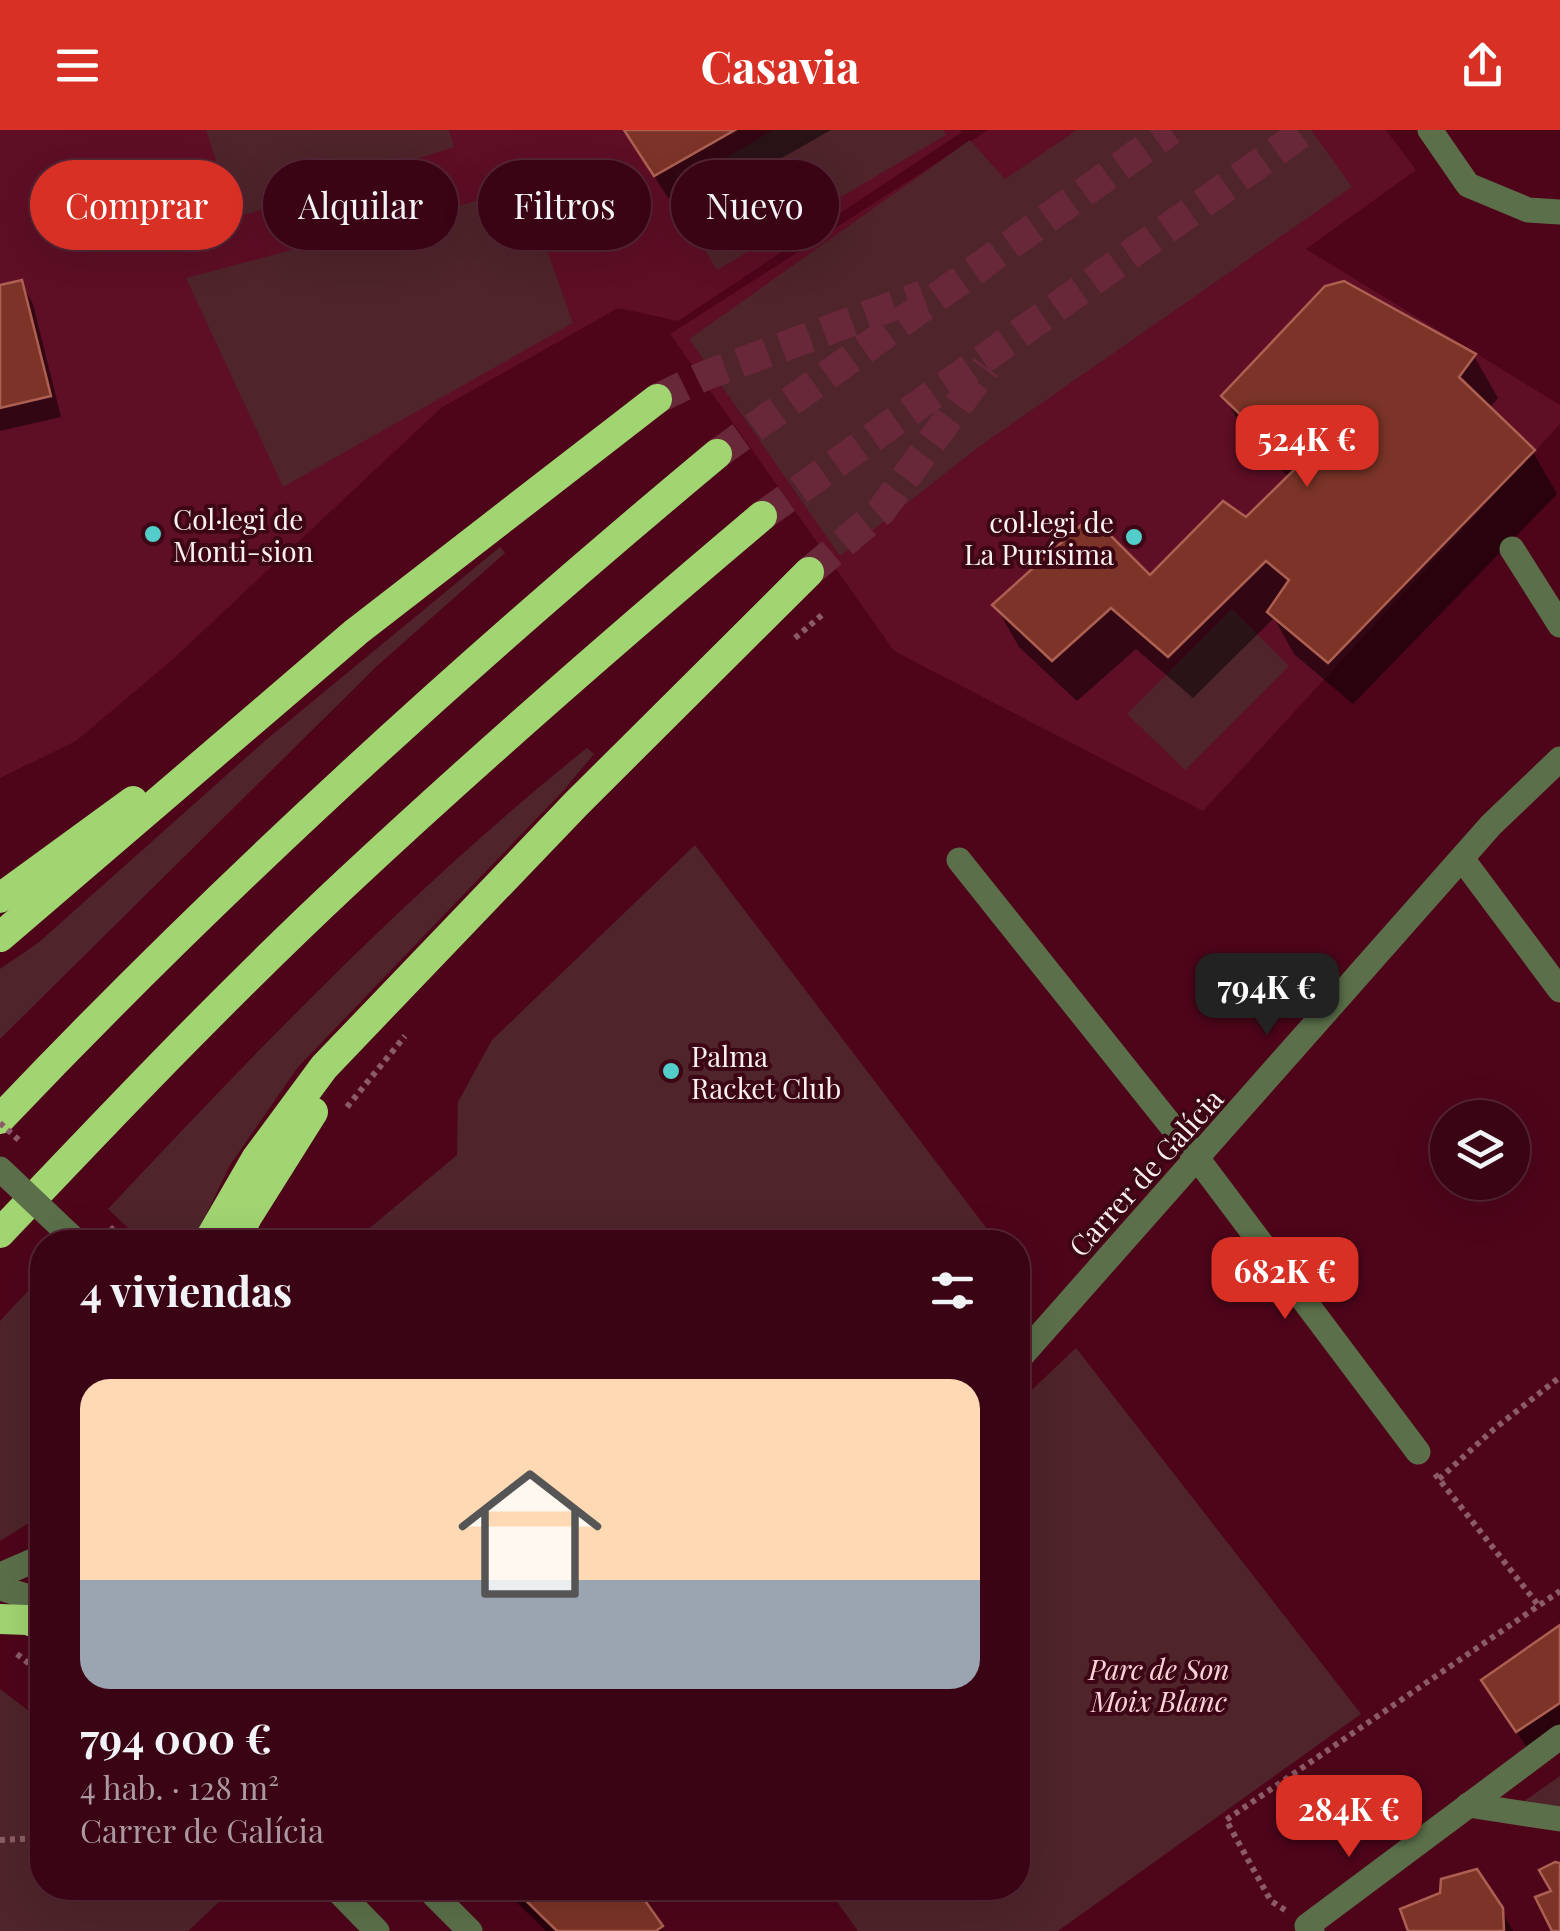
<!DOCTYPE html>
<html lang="es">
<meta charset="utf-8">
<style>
body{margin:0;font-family:"Playfair Display",serif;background:#410e1d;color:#f1f3f6;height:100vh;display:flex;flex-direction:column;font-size:38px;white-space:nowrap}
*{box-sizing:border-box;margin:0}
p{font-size:32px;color:#ab98a0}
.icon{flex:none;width:55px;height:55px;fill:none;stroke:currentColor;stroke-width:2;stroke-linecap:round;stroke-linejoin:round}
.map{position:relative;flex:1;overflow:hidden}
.details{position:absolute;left:30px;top:1100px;width:1000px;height:670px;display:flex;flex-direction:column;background:#3a0414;border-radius:40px;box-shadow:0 10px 40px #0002,0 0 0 2px #542534}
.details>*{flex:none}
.banner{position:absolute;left:30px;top:30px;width:1000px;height:90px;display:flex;gap:20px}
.buttons{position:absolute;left:1430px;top:970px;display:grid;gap:20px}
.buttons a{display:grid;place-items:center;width:100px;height:100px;border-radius:50%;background:#3a0414;box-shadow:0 10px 40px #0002,0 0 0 2px #542534;font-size:50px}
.price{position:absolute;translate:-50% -85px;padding:0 22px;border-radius:20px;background:#d93025;color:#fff;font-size:32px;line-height:65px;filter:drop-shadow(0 2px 5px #0008)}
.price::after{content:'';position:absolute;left:50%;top:60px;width:30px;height:22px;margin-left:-15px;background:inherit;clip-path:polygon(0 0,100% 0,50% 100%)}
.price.selected{background:#222;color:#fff}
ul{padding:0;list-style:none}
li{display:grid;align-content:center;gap:20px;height:530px;padding:0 50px}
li+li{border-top:2px solid #542534}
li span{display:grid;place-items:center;height:310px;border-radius:30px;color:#555}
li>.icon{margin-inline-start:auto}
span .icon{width:180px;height:180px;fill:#fffc;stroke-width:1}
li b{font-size:42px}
h2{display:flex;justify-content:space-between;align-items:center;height:120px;padding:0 50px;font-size:42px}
.chip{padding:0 35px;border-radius:45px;background:#3a0414;box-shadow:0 10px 40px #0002,0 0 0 2px #542534;font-size:35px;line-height:90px}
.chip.selected{background:#d93025;color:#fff}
header{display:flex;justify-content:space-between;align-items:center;height:130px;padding:0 50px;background:#d93025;color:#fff;font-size:45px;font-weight:700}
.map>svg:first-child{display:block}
.built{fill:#5e0e25}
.green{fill:#4f242b}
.shadow{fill:#0007}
.building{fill:#7b3427;stroke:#ad6051;stroke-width:2.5}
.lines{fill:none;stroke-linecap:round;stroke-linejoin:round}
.motorway-tunnel{stroke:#68283a;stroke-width:30;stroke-dasharray:30 15;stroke-linecap:butt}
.path{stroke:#8c5b68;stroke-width:6;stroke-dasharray:5 5;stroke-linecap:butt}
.minor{stroke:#5b704a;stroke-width:25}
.tertiary{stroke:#5b704a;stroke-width:25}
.motorway{stroke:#a1d572;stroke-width:30}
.path-bridge{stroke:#8c5b68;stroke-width:6;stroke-dasharray:5 5;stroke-linecap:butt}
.tertiary-bridge{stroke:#5b704a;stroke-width:25}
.poi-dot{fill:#53cdc9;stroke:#3c0614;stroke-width:4}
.labels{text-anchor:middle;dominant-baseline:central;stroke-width:8;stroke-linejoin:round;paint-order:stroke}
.poi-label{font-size:28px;fill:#f9f0f0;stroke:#3c0614;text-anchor:start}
.street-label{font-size:28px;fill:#f9f0f0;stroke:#3c0614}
.park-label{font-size:28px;font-style:italic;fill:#fdd5d9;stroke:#3c0614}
</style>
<header><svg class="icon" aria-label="menu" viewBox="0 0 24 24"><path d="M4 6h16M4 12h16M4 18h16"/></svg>Casavia<svg class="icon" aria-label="share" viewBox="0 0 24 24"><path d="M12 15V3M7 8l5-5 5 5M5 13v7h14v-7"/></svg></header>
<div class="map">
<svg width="1560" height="1801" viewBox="0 0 1560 1801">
<rect width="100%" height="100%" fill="#4e051a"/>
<g class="built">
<path d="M0 0H961L962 2 678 191 618 178 441 278 172 530 76 611 0 648Z"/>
<path d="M988 0H1386L1416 40 1306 119 1560 275V294L1203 681 894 521 670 204Z"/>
</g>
<g class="green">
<path d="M206 0H449L454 17 235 88Z"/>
<path d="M773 0H943L946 5 717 140 669 62Z"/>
<path d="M1077 0H1311L1352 57 980 316 840 426 689 209 970 10 1005 49Z"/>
<path d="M525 58 573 193 283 357 186 148Z"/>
<path d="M500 417 505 423 377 536 0 909V839L38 813 267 609Z"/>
<path d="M1232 479 1289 536 1185 640 1127 584Z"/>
<path d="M587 618 594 624 564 660 298 937 230 1035 193 1112H143L108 1079C259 918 414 756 587 618Z"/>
<path d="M695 715 997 1112H353L457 1025 458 972 492 910Z"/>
<path d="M42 1146V1385L0 1411V1191Z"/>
<path d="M1076 1218 1361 1584 1058 1801H858L827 1758H1018V1273Z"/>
<path d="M0 1559 42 1591V1758H234L188 1801H0Z"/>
<path d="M1560 1646V1683L1516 1677Z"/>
</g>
<g class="shadow">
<path d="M624 0H831L680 86Z"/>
<path d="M21 153 33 174 61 287 0 301V157Z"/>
<path d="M1344 154 1474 226 1498 268 1489 279 1533 322 1557 364 1353 574 1294 524 1274 488 1193 568 1136 519 1077 571 1019 517 995 475 1150 448 1246 390 1290 348 1248 308 1224 266Z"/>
<path d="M1560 1498V1617L1536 1632 1484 1550Z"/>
<path d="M502 1758H633L663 1801H546Z"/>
<path d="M1501 1780 1513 1801H1411Z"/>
</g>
<g class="building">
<path d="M624 0H735L654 46Z"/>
<path d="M22 150 51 266 0 278V155Z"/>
<path d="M1344 151 1476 224 1459 247 1535 320 1328 533 1267 482 1289 450 1266 431 1168 527 1111 478 1052 531 992 475 1091 386 1150 445 1223 371 1246 387 1296 338 1221 266 1325 156Z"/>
<path d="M1560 1495V1573L1516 1602 1481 1550Z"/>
<path d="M1555 1732 1560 1733V1801H1552L1535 1767 1551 1761 1539 1740Z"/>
<path d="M1477 1739 1503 1778 1504 1801H1408L1400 1779 1440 1763 1441 1749Z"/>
<path d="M513 1758H636L663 1796 656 1801H557Z"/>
</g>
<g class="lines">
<g class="motorway-tunnel">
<path d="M657 269 704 246 923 165"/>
<path d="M717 324 1171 0"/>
<path d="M762 386 1306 0"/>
<path d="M809 442 881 381 986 237"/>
</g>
<g class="path">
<path d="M795 508 822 485"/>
<path d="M347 977 405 906"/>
<path d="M110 1097 125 1112"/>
<path d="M1435 1344 1539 1476"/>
<path d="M1439 1349 1494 1299 1560 1247"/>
<path d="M17 1524 42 1544"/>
<path d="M0 1710 42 1708"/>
<path d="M1285 1780 1271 1771 1226 1690 1560 1461"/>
</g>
<g class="minor">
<path d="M1430 0 1468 55 1528 80 1560 82"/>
<path d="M1512 419 1560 495"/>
<path d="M959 730 1197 1028 1418 1322"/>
<path d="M1463 730 1560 860"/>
<path d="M1018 1230 1491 695 1560 629"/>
<path d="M1468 1675 1560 1689"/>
<path d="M1312 1801 1307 1796 1560 1607"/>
</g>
<g class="tertiary">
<path d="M0 1445 42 1427"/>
<path d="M0 1458 42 1471"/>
<path d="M335 1758 377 1801"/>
<path d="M427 1758 470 1801"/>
</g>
<g class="motorway">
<path d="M0 768 133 671"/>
<path d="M0 807 356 502 657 269"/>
<path d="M0 989C225 752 466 533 717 324"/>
<path d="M0 1103C113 984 227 864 347 752 482 626 621 505 762 386"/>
<path d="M208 1112 256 1029 324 937 576 674 809 442"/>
<path d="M235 1112 247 1087 313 982"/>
<path d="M0 1489 27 1490 42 1495"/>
</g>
<path class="path-bridge" d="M0 993 21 1012"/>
<path class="tertiary-bridge" d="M0 1039 77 1112"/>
</g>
<g class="poi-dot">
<circle cx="153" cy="404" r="10"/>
<circle cx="1134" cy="407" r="10"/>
<circle cx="671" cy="941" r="10"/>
</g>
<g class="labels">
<g class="poi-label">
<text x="173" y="388">Col·legi de<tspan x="173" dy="32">Monti-sion</tspan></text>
<text x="1114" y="391" text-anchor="end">col·legi de<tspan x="1114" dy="32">La Purísima</tspan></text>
<text x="691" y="925">Palma<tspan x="691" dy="32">Racket Club</tspan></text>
</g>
<g class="street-label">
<text transform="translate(1145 1042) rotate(-48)">Carrer de Galícia</text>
</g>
<g class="park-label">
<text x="1159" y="1538">Parc de Son<tspan x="1159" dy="32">Moix Blanc</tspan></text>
</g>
</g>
</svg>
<div class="buttons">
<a><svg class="icon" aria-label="layers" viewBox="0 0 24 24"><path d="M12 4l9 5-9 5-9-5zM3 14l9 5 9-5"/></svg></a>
</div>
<b class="price" style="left:1307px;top:360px">524K €</b>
<b class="price selected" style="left:1267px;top:908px">794K €</b>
<b class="price" style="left:1285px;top:1192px">682K €</b>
<b class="price" style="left:1349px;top:1730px">284K €</b>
<div class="banner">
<a class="chip selected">Comprar</a>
<a class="chip">Alquilar</a>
<a class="chip">Filtros</a>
<a class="chip">Nuevo</a>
</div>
<section class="details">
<h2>4 viviendas<svg class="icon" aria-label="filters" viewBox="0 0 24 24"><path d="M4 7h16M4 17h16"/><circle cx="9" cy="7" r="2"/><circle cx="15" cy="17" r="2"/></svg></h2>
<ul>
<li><span style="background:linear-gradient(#ffd9b3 65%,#9aa5b1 0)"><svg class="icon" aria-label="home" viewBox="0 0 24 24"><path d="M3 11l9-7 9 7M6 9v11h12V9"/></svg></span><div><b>794 000 €</b><p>4 hab. · 128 m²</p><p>Carrer de Galícia</p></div></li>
</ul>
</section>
</div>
